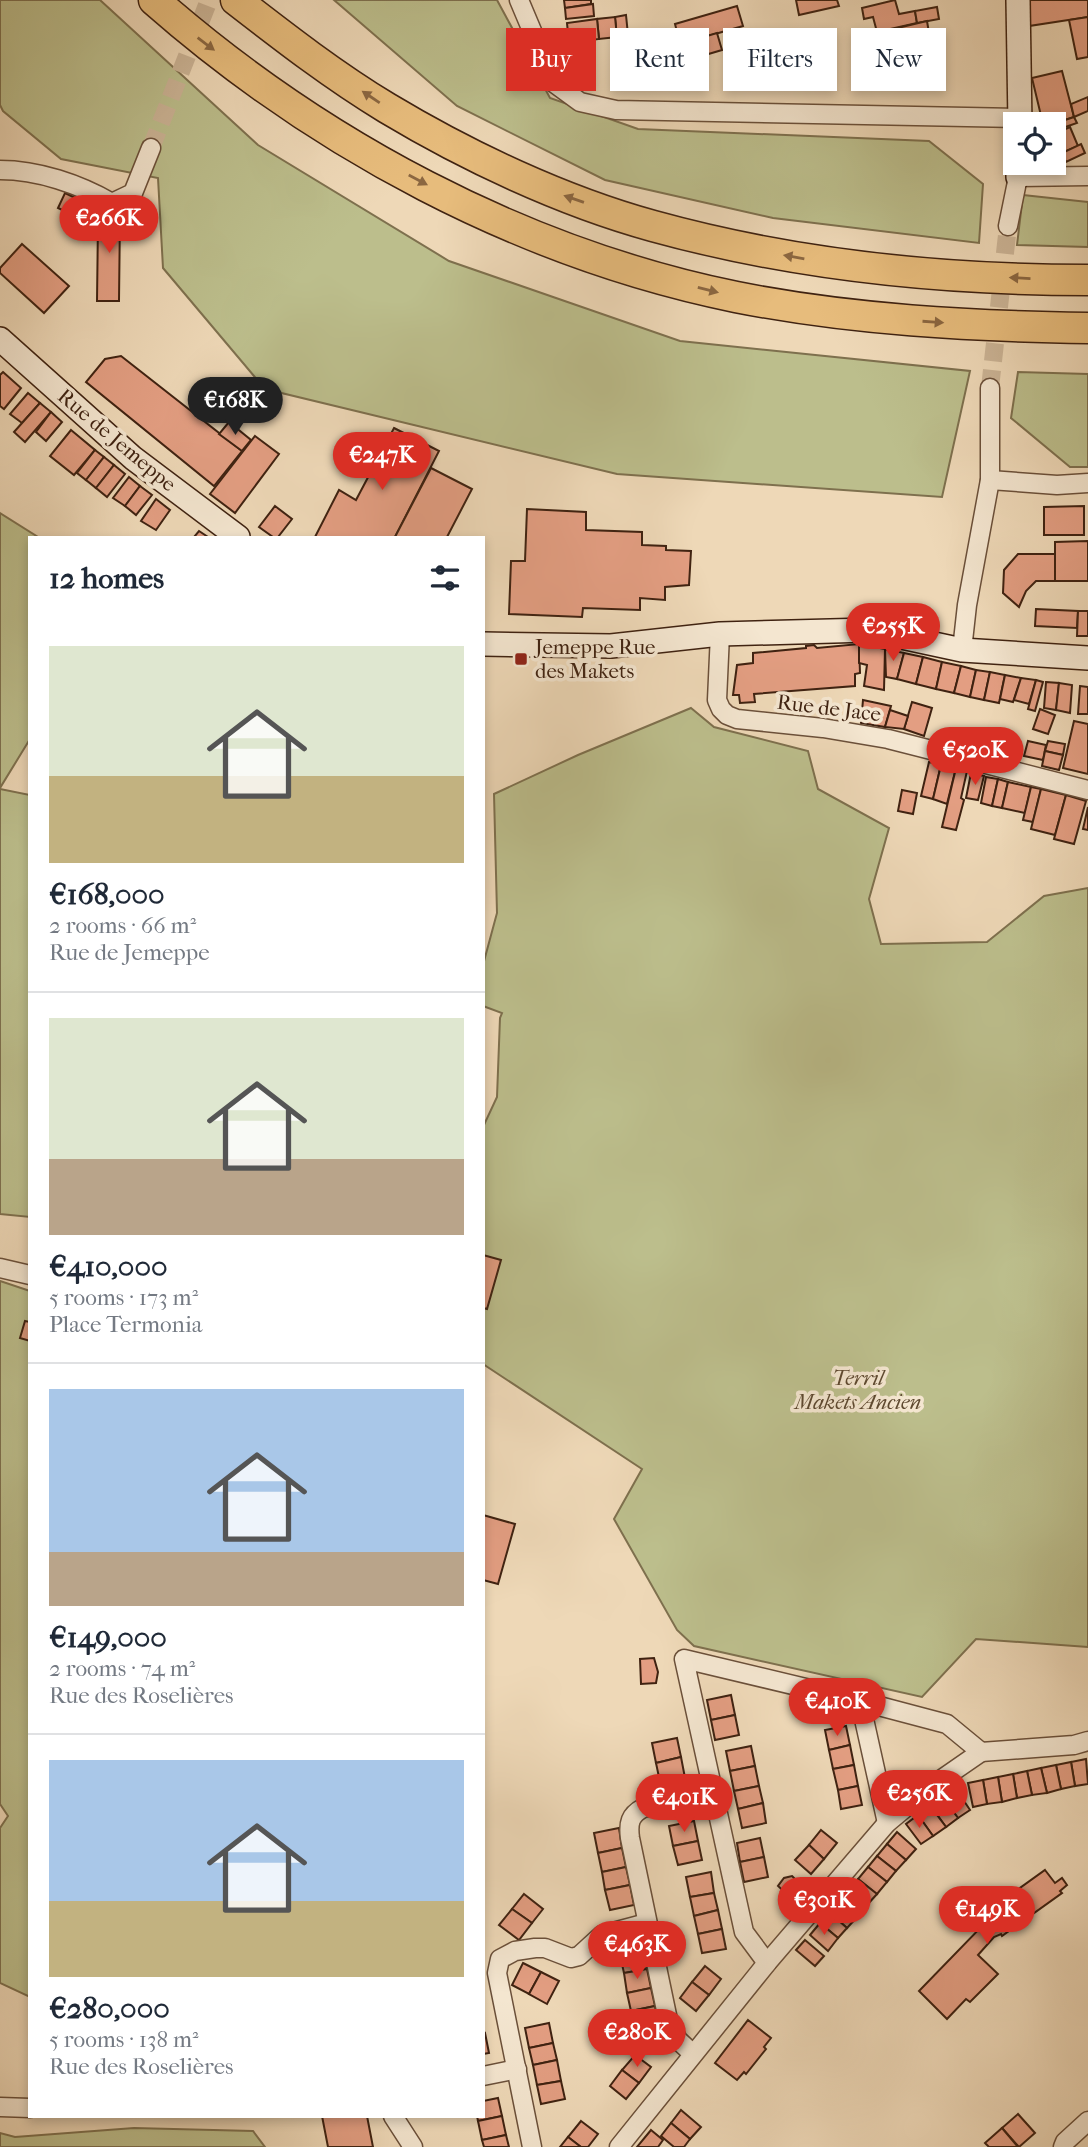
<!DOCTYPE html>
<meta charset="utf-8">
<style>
body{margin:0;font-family:"IM FELL French Canon",serif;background:#f6f6f7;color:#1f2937;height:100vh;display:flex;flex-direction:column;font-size:26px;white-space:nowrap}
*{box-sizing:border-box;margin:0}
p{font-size:23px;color:#747a83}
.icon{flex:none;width:38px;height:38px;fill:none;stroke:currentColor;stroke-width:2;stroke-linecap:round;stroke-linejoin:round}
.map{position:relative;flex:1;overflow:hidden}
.sheet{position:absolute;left:28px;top:536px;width:457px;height:1582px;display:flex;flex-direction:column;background:#fff;border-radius:0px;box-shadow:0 4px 10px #0003}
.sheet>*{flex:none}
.guide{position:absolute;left:506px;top:28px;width:476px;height:63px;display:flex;gap:14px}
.controls{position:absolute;left:1003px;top:112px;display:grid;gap:14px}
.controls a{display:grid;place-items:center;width:63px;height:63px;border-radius:0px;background:#fff;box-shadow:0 4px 10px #0003;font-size:35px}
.price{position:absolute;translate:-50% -60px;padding:0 16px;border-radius:24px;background:#d93025;color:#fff;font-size:23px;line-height:46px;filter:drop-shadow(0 2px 4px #0008)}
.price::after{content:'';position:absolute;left:50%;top:42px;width:21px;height:16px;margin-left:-10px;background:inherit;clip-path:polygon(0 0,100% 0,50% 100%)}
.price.current{background:#222;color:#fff}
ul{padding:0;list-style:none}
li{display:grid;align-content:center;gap:14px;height:371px;padding:0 21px}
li+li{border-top:2px solid #e0e1e3}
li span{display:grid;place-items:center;height:217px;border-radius:0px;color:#555}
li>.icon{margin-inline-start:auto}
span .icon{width:126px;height:126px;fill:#fffc;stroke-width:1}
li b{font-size:30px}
h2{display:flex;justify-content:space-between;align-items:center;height:84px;padding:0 21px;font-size:30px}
.pill{padding:0 24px;border-radius:0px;background:#fff;box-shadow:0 4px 10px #0003;font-size:24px;line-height:63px}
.pill.current{background:#d93025;color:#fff}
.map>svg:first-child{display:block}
.green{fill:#bcbe8c;stroke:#7e704e;stroke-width:2}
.building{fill:#e39e82;stroke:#3f2211;stroke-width:2}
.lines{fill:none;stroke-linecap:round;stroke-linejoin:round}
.street-tunnel{stroke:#cbb496;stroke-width:18;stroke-dasharray:18 9;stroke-linecap:butt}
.street-casing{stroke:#6b503a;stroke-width:21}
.secondary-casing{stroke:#3f2211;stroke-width:26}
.highway-casing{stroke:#3f2211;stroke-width:33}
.street{stroke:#f4e6d0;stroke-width:18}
.secondary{stroke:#f4e6d0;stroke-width:23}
.highway{stroke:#e7bc7c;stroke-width:30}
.oneway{fill:#8b6741}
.poi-dot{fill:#8f2418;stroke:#f4e6d0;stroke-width:2.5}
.labels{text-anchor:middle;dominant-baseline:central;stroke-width:7;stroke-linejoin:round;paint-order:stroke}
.street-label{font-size:21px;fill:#3f2211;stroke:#f4e6d0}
.poi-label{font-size:21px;fill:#3f2211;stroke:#f4e6d0;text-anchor:start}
.park-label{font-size:21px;font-style:italic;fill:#5e4930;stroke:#f4e6d0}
</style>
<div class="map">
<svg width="1088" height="2147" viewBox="0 0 1088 2147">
<rect width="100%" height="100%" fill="#eed8b7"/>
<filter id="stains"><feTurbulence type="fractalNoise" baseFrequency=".00286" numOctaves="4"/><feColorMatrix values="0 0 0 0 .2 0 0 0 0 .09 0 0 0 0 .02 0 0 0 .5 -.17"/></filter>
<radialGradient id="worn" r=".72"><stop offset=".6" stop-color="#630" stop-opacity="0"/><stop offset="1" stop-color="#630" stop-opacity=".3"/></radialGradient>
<g class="green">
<path d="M0 0H100L258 145 449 261 680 341 970 371 942 497 617 474 265 389 163 268 158 178 61 159 3 111 0 105Z"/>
<path d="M334 0H497L550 98 638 129 929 141 983 184 979 243 773 218 605 180 457 106Z"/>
<path d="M1023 195 1088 202V247L1017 245Z"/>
<path d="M1018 372 1088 374V467H1070L1011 418Z"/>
<path d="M0 513 38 537H30V739L0 788Z"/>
<path d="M691 708 714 727 808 751 818 789 889 828 869 899 881 944 987 942 1044 896 1088 888V1647L976 1639 922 1697 694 1646 677 1630 614 1519 642 1469 483 1364V1127L497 1097 500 1018 502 1013 483 1006V965L497 913 494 794 578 755Z"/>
<path d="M0 789 30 795V1217L0 1214Z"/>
<path d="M0 1281 30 1291V1997L0 1983V1828L8 1816 0 1804Z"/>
<path d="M134 2128 253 2131 265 2147H0V2133L15 2137Z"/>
</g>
<g class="building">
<path d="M564 0H591V4L565 8Z"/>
<path d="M796 0H837L839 6 799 15Z"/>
<path d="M895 0 899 14 915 11 917 23 877 32 873 17 864 19 862 8Z"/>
<path d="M1028 0H1088V17L1029 26Z"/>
<path d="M593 4 594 16 566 19 565 8Z"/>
<path d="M737 6 743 26 680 44 675 24Z"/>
<path d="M937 7 939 19 917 23 915 11Z"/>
<path d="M626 15 628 35 617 37 615 17Z"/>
<path d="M615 17 617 37 599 39 597 19Z"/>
<path d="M1088 17V57L1077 59 1069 20Z"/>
<path d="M597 19 599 39 569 43 567 23Z"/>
<path d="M927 21 931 45 889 46 885 31Z"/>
<path d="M717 33 722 50 695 58 690 41Z"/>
<path d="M1062 71 1074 117 1053 124H1043L1032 78Z"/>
<path d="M1088 97V111L1074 117 1071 104Z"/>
<path d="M1074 117 1077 123 1054 131 1053 124Z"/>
<path d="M1070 127 1078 146 1055 156 1054 134Z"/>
<path d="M1081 144 1085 153 1066 162 1062 153Z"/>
<path d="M65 193 88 204 81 219 58 208Z"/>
<path d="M101 203 120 214 119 301H97L98 222H100Z"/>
<path d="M22 244 69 286 44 313 0 273V268Z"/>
<path d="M121 356 242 451 214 486 86 382 105 359Z"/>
<path d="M3 372 21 388 4 409 0 406V375Z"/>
<path d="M28 393 40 403 22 423 10 414Z"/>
<path d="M40 403 51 412 25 442 14 432Z"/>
<path d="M51 412 62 422 46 441 36 432Z"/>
<path d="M229 422 251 440 242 451 219 434Z"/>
<path d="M394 428 439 451 395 537H315L339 490 356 500Z"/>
<path d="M71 430 95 450 74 475 50 456Z"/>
<path d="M255 436 279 454 235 513 210 494Z"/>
<path d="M95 450 104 457 86 480 77 473Z"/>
<path d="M104 457 114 465 96 488 86 480Z"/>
<path d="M114 465 125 474 107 497 96 488Z"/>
<path d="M431 468 472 489 447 537H395Z"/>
<path d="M129 477 140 486 125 506 113 498Z"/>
<path d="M140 486 152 495 136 515 125 506Z"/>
<path d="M156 499 170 510 156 530 141 521Z"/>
<path d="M275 506 292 519 278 537H273L259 527Z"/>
<path d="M1084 506V535H1044V507Z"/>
<path d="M527 509 586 512V530L642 532V545L666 546V550L691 551 689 585 665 587V600L640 598V610L583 608 582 617 509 614 511 561H525Z"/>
<path d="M199 531 208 537H194Z"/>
<path d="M1088 541V581H1055V542Z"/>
<path d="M1018 554H1055V581H1036L1026 591 1019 607 1003 593 1004 570Z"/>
<path d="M1036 609 1078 611 1077 628 1035 626Z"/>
<path d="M1078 611H1088V636H1077Z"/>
<path d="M859 644 860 673 855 674V686L754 694 755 702 740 703 739 695H733L737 665 753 663V653L806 648V646L814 645 817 648Z"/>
<path d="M859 644 885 649 884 690 864 686 867 665 859 663Z"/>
<path d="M885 649 904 653 897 679 886 677Z"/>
<path d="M904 653 923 657 916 684 897 679Z"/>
<path d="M923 657 942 662 936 689 916 684Z"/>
<path d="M942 662 961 666 954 693 936 689Z"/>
<path d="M961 666 976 670 970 697 954 693Z"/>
<path d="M976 670 990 672 984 700 970 697Z"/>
<path d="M990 672 1005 675 999 703 984 700Z"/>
<path d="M1005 675 1021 678 1013 702 1000 699Z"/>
<path d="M1021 678 1036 680 1029 704 1014 700Z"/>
<path d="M1036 680 1043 682 1035 711 1028 709Z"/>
<path d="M1046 682 1059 683 1056 710 1044 708Z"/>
<path d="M1059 683 1072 685 1070 713 1056 710Z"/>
<path d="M1080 686 1088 687V714H1078Z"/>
<path d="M863 700 891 706 885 727 861 723Z"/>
<path d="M912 702 932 708 924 736 904 729Z"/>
<path d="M1040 709 1055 715 1048 734 1033 729Z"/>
<path d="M890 710 908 716 904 729 885 727Z"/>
<path d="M1074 721 1088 724V774L1063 768Z"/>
<path d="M1028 741 1046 745 1043 760 1024 756Z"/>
<path d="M1048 741 1065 744 1063 755 1045 751Z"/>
<path d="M1045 751 1063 755 1059 770 1042 766Z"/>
<path d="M929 762 941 765 933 799 921 796Z"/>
<path d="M941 765 956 768 947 804 933 799Z"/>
<path d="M956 768 967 771 961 798 964 800 956 830 942 827Z"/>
<path d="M971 773 984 776 978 800 966 798Z"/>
<path d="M986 777 998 779 992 806 981 803Z"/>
<path d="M998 779 1008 782 1002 808 992 806Z"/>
<path d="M1008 782 1031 787 1025 813 1002 808Z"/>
<path d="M1031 787 1041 789 1033 822 1023 820Z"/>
<path d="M1041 789 1066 795 1055 835 1031 829Z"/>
<path d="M902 790 917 793 913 814 898 811Z"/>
<path d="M1066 795 1086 801 1074 844 1054 839Z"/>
<path d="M1088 807V830L1083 829Z"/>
<path d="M483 1255 501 1260 487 1309 483 1308Z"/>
<path d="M25 1321 30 1322V1341L20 1338Z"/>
<path d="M483 1515 515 1524 498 1584 483 1580Z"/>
<path d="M654 1658 658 1672 656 1683 641 1684 640 1659Z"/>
<path d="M731 1695 735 1715 711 1720 707 1700Z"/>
<path d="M735 1715 739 1735 715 1740 711 1720Z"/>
<path d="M846 1726 850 1745 829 1750 825 1730Z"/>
<path d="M677 1738 681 1757 656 1763 652 1743Z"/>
<path d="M850 1745 854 1765 833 1769 829 1750Z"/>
<path d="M751 1746 755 1766 730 1771 726 1751Z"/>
<path d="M681 1757 685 1778 660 1782 656 1763Z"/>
<path d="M1086 1759 1088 1784 1075 1786 1071 1762Z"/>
<path d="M1071 1762 1075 1786 1061 1789 1056 1765Z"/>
<path d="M854 1765 858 1786 838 1790 833 1769Z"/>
<path d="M1056 1765 1061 1789 1047 1793 1041 1768Z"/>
<path d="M755 1766 759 1786 734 1791 730 1771Z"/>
<path d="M1041 1768 1047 1793 1032 1795 1027 1771Z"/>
<path d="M1027 1771 1032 1795 1017 1798 1013 1774Z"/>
<path d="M1013 1774 1017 1798 1002 1802 998 1777Z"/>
<path d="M998 1777 1002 1802 987 1804 983 1780Z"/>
<path d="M983 1780 987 1804 973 1807 968 1783Z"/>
<path d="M759 1786 763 1803 738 1809 734 1791Z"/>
<path d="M858 1786 862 1805 841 1809 838 1790Z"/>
<path d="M956 1789 970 1810 958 1818 943 1798Z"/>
<path d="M943 1798 958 1818 946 1827 931 1806Z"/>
<path d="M763 1803 766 1823 742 1828 738 1809Z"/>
<path d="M931 1807 946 1827 933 1836 918 1815Z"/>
<path d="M918 1815 933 1836 921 1844 906 1824Z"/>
<path d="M694 1821 698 1841 673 1846 669 1826Z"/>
<path d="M619 1828 622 1848 598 1853 594 1833Z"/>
<path d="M821 1830 837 1843 824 1859 809 1845Z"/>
<path d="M897 1832 916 1849 906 1860 887 1844Z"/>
<path d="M760 1838 764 1857 740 1862 737 1843Z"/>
<path d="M698 1841 702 1860 678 1865 673 1846Z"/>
<path d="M887 1844 906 1860 896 1871 877 1856Z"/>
<path d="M809 1845 824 1859 811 1874 795 1860Z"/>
<path d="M622 1848 626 1867 602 1872 598 1853Z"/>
<path d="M877 1856 896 1871 887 1882 868 1867Z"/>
<path d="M764 1857 768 1877 744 1882 740 1862Z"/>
<path d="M626 1867 630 1885 605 1890 602 1872Z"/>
<path d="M868 1867 887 1882 877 1894 858 1879Z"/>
<path d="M1045 1870 1055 1883 1062 1878 1067 1885 1060 1891 1062 1893 1002 1936 1001 1934 994 1937 978 1955 998 1974 970 2002 966 1999 947 2019 919 1991 989 1919 985 1913Z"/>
<path d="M711 1872 714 1893 690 1897 686 1877Z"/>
<path d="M792 1876 801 1885 790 1897 778 1886 784 1878Z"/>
<path d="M858 1879 877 1894 867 1905 849 1889Z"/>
<path d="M630 1885 634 1905 610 1910 605 1890Z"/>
<path d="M849 1889 867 1905 858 1916 839 1901Z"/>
<path d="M714 1893 718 1910 694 1916 690 1897Z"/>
<path d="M524 1894 543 1909 532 1923 512 1909Z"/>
<path d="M839 1901 858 1916 847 1928 829 1912Z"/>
<path d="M512 1909 532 1923 519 1940 499 1925Z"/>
<path d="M718 1910 722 1929 698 1934 694 1916Z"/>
<path d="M829 1912 847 1928 838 1938 820 1923Z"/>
<path d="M820 1923 838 1938 828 1951 810 1935Z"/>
<path d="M722 1929 726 1949 702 1953 698 1934Z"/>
<path d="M805 1940 824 1956 815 1966 796 1950Z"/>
<path d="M643 1950 647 1969 624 1973 620 1955Z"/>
<path d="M523 1963 541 1972 529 1994 512 1985Z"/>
<path d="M705 1966 721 1979 709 1995 692 1982Z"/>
<path d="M647 1969 651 1988 627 1993 624 1973Z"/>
<path d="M541 1972 559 1981 547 2004 529 1994Z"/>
<path d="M692 1982 709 1995 696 2011 680 1998Z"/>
<path d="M651 1988 655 2006 631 2011 627 1993Z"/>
<path d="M655 2006 659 2026 635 2030 631 2011Z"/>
<path d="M748 2020 771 2038 764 2047 766 2049 746 2074 744 2072 737 2080 715 2063Z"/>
<path d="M549 2023 553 2043 529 2048 525 2028Z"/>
<path d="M485 2033 489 2053 483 2054V2034Z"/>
<path d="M553 2043 557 2060 533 2065 529 2048Z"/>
<path d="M635 2055 651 2067 639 2083 622 2070Z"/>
<path d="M557 2060 561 2081 537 2085 533 2065Z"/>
<path d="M622 2070 639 2083 626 2099 610 2086Z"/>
<path d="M561 2081 565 2099 541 2104 537 2085Z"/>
<path d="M498 2098 502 2116 478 2121 477 2116H483V2101Z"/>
<path d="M681 2110 701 2127 690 2139 671 2123Z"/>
<path d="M1018 2114 1035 2133 1019 2147 1002 2128Z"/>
<path d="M322 2116H367L373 2147H328Z"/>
<path d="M502 2116 506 2135 482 2140 478 2121Z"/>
<path d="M581 2121 598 2134 588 2147H581L568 2137Z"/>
<path d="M671 2123 690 2139 684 2147H674L661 2136Z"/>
<path d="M1002 2128 1018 2147H989L985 2143Z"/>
<path d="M651 2130 663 2140 658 2147H637Z"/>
<path d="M506 2135 509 2147H484L482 2140Z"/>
<path d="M568 2137 581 2147H560Z"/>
</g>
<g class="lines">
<g class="street-tunnel">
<path d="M151 148 209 0"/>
<path d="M990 388 1008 226"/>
</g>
<defs>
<g id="street">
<path d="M519 0 554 83 580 102 616 110 1020 118"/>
<path d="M0 170C38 170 79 184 112 203L133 193 151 148"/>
<path d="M1008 226 1018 177 1088 176"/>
<path d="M990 480 1057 485 1088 483"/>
<path d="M720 634 717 700 721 709 727 715 737 719 823 728 888 739 1088 790"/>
<path d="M962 650 967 605 990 480V388"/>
<path d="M0 1268 30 1275"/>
<path d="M860 1701 887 1823"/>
<path d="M981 1752 1074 1745 1088 1741"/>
<path d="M767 1963 744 1932 684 1659 860 1701 947 1724 981 1752"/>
<path d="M693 2054 678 2040 668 2020 630 1838C628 1823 630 1815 643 1808L715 1793"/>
<path d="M483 2076 517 2069"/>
<path d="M0 2107 30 2108"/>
<path d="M393 2116 413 2147"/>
<path d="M532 2147 497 1973 500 1959 515 1951 535 1948H545L571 1958 579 1956 602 1935 647 1923"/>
<path d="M619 2147 767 1963 887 1823 929 1788 981 1752"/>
<path d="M1063 2147 1065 2142 1088 2121"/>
</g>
<g id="secondary">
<path d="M1018 0 1020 124"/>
<path d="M1018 177V163"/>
<path d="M0 339 133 458 238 537"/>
<path d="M483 644 611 646 720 634 869 630 962 650 1088 658"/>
</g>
<g id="highway">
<path d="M154 0C318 144 521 253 736 297 852 320 970 326 1088 328"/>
<path d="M236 0C285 38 334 76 387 108 467 156 562 201 653 226 794 265 942 280 1088 280"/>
</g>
</defs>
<use href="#street" class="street-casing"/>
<use href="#secondary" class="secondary-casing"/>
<use href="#highway" class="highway-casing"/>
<use href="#street" class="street"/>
<use href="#secondary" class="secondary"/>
<use href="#highway" class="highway"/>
</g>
<defs><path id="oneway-solid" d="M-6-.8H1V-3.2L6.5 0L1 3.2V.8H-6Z" transform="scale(1.75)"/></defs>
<g class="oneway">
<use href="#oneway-solid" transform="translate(206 44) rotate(37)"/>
<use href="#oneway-solid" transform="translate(371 97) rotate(-146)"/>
<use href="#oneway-solid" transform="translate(418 180) rotate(28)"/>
<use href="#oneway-solid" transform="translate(574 199) rotate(-161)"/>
<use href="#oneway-solid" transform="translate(794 257) rotate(-170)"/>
<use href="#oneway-solid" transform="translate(1020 278) rotate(-177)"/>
<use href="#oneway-solid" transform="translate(708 290) rotate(14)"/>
<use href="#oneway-solid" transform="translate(933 322) rotate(4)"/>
</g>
<rect class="poi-dot" x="514" y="652" width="14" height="14" rx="3.5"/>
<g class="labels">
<g class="street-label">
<text transform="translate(117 440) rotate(40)">Rue de Jemeppe</text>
<text transform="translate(829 708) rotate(7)">Rue de Jace</text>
</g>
<g class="poi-label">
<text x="535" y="647">Jemeppe Rue<tspan x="535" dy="24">des Makets</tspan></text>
</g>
<g class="park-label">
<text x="858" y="1378">Terril<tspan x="858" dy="24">Makets Ancien</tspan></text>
</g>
</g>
<rect width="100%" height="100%" filter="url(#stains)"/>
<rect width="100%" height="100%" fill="url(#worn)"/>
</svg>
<div class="controls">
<a><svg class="icon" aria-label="locate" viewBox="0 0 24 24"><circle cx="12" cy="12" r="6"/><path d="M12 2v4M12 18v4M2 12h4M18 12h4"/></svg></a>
</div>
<b class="price" style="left:109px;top:255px">€266K</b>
<b class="price current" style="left:235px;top:437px">€168K</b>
<b class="price" style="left:382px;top:492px">€247K</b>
<b class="price" style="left:893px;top:663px">€255K</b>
<b class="price" style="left:975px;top:787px">€520K</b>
<b class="price" style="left:837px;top:1738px">€410K</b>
<b class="price" style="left:919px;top:1830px">€256K</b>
<b class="price" style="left:684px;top:1834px">€401K</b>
<b class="price" style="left:824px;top:1937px">€301K</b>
<b class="price" style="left:987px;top:1946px">€149K</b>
<b class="price" style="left:637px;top:1981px">€463K</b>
<b class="price" style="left:637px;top:2069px">€280K</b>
<div class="guide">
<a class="pill current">Buy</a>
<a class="pill">Rent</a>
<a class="pill">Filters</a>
<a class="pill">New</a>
</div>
<section class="sheet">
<h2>12 homes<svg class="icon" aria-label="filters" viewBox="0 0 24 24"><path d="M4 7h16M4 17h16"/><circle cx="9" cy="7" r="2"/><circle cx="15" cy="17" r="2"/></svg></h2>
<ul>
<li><span style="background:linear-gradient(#dfe7d0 60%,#c2b280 0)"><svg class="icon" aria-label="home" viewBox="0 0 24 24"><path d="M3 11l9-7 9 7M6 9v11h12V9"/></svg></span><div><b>€168,000</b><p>2 rooms · 66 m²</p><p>Rue de Jemeppe</p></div></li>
<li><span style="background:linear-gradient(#dfe7d0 65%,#b9a48a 0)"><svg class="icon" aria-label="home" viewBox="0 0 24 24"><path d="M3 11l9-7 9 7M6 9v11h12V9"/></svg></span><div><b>€410,000</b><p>5 rooms · 173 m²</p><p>Place Termonia</p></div></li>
<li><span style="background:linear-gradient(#a9c7e8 75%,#b9a48a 0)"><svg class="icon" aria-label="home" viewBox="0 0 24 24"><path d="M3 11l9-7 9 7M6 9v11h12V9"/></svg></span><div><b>€149,000</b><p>2 rooms · 74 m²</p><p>Rue des Roselières</p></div></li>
<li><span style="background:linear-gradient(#a9c7e8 65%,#c2b280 0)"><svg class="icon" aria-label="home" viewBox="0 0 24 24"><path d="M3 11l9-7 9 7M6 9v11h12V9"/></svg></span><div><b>€280,000</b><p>5 rooms · 138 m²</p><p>Rue des Roselières</p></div></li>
</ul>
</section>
</div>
